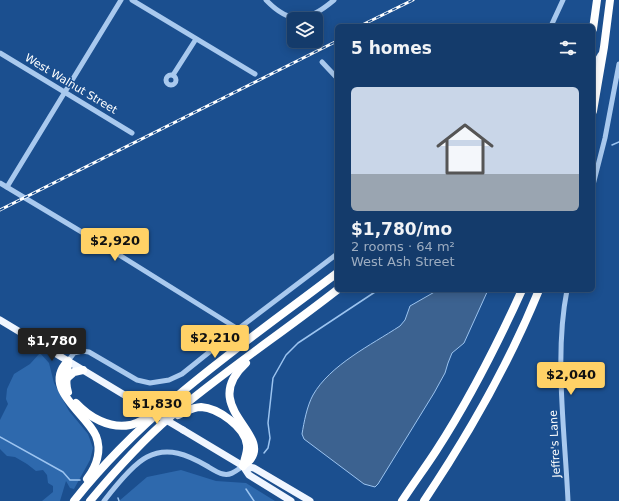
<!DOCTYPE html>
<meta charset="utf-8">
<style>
body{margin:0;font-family:"DejaVu Sans",sans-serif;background:#1d4271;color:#f1f3f6;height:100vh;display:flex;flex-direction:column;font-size:15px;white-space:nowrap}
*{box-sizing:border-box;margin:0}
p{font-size:13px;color:#9dadc1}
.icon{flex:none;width:22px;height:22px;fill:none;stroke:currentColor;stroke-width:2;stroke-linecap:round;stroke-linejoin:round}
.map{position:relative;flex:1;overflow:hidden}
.sheet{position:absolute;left:335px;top:24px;width:260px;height:268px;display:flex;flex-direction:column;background:#143b6b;border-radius:6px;box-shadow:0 2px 10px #0003,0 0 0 1px #33557e}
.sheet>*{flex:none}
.tools{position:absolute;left:287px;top:12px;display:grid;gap:8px}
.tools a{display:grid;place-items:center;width:36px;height:36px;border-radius:6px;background:#143b6b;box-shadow:0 2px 10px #0003,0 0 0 1px #33557e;font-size:20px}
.price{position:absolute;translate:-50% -34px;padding:0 9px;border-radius:4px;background:#ffd166;color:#111;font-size:13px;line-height:26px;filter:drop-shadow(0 1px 2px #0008)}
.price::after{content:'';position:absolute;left:50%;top:24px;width:12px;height:9px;margin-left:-6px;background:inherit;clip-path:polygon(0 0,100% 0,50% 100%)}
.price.current{background:#222;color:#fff}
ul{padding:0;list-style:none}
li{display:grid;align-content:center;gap:8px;height:212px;padding:0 16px}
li+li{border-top:1px solid #33557e}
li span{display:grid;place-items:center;height:124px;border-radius:6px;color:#555}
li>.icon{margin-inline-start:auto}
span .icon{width:72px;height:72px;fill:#fffc;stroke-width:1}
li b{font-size:17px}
h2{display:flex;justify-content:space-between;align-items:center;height:48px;padding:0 16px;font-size:17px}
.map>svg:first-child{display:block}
.green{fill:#2e69ad}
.water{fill:#3c6290;stroke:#9cc4f0}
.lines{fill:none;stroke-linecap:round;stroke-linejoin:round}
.stream{stroke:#9cc4f0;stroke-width:1.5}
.minor{stroke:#a9c9ee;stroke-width:5}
.major{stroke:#f0f6ff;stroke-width:7}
.highway{stroke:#fff;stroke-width:8}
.rail-casing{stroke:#fff;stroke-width:3}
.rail{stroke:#1b4f8f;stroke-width:1.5;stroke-dasharray:4.5;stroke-linecap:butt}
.major-bridge{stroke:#f0f6ff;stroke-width:7}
.labels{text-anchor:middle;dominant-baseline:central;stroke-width:3;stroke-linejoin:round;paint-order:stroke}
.street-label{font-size:11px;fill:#fff;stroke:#1b4f8f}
</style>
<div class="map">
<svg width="619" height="501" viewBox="0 0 619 501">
<rect width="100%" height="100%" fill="#1b4f8f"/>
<g class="green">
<path d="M40 353 49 363 54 383 69 411 88 434 93 448 90 460 74 489 70 488 66 481 60 501H42L53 492V486L48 483 47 475 43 470 36 471 27 464 15 457 7 456 0 449V420L8 404 6 399 7 389 14 374 30 364Z"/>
<path d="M181 470 216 481 246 483 275 501H119L147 477Z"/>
</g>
<path class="water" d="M438 290H488L464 343 452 353 448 363 445 373 434 393 378 484 375 487 364 484 304 439 302 434C304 422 307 406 313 395 330 365 371 345 400 326L405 320 410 306Z"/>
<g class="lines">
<g class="stream">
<path d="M612 145 619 142"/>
<path d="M0 437 63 472 70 480H80"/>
<path d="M264 453 268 448 270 438 268 423 273 378 286 355 298 343 378 290"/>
<path d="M246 489 254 501"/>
<path d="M118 498 119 501"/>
</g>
<g class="minor">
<path d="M132 0 255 74"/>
<path d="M266 0C291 26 308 22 334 0"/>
<path d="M551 26 563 0"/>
<path d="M0 53 132 133"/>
<path d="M322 62 337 78"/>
<circle cx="171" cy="80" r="5"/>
<path d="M173 75 196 39"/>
<path d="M0 183 100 243 238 329"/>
<path d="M593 185 605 138 619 64"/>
<path d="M7 187 121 0"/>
<path d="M567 290C554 356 565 433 568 501"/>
<path d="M68 361 74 353 82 351 89 352 137 380 150 383 169 380 182 374 238 329 337 254"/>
<path d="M104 501C114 488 133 464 147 457 168 446 188 455 207 466 212 469 218 473 223 474 231 476 237 470 243 466"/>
</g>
<g class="major">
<path d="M593 69 601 55"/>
<path d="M0 320 141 405"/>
<path d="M183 430 243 466 249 475 291 501"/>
<path d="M243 466 254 468 310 501"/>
</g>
<g class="highway">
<path d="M593 29 597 0"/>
<path d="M593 111 604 47 610 0"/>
<path d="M68 361C41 388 86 413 96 436 102 451 96 467 87 479"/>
<path d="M66 379 74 372 83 370"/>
<path d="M68 392C64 381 68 372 68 361"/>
<path d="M76 403C89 417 109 429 130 425 136 424 141 420 148 418"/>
<path d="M178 415C185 412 193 407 201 407 218 408 245 427 247 445 248 452 244 460 243 466"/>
<path d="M243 466C245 464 248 462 250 460 272 433 198 407 246 363"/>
<path d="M74 501C146 409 245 343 337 273"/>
<path d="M90 501C115 471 141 442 170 417 223 372 282 333 337 290"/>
<path d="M402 501C413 484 425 468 436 451 469 400 497 345 522 290"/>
<path d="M424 501C469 434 508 366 539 290"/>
</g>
<defs>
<g id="rail">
<path d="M360 26 413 0"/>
<path d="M0 210 337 41"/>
</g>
</defs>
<use href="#rail" class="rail-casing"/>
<use href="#rail" class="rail"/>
<path class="major-bridge" d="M141 405 183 430"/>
</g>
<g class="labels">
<g class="street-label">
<text transform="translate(71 84) rotate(31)">West Walnut Street</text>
<text transform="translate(555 444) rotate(-93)">Jeffre's Lane</text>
</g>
</g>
</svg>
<div class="tools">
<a><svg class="icon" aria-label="layers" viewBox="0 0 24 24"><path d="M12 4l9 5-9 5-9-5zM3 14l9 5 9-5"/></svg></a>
</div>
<b class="price" style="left:115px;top:262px">$2,920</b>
<b class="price" style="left:215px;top:359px">$2,210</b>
<b class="price current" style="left:52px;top:362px">$1,780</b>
<b class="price" style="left:571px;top:396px">$2,040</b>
<b class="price" style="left:157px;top:425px">$1,830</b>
<section class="sheet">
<h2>5 homes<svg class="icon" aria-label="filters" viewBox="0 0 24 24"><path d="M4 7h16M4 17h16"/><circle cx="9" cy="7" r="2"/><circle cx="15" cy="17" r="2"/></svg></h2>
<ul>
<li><span style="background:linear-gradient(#c9d6e8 70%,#9aa5b1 0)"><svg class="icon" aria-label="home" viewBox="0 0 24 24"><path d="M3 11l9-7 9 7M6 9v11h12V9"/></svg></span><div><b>$1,780/mo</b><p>2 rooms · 64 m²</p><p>West Ash Street</p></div></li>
</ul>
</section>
</div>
